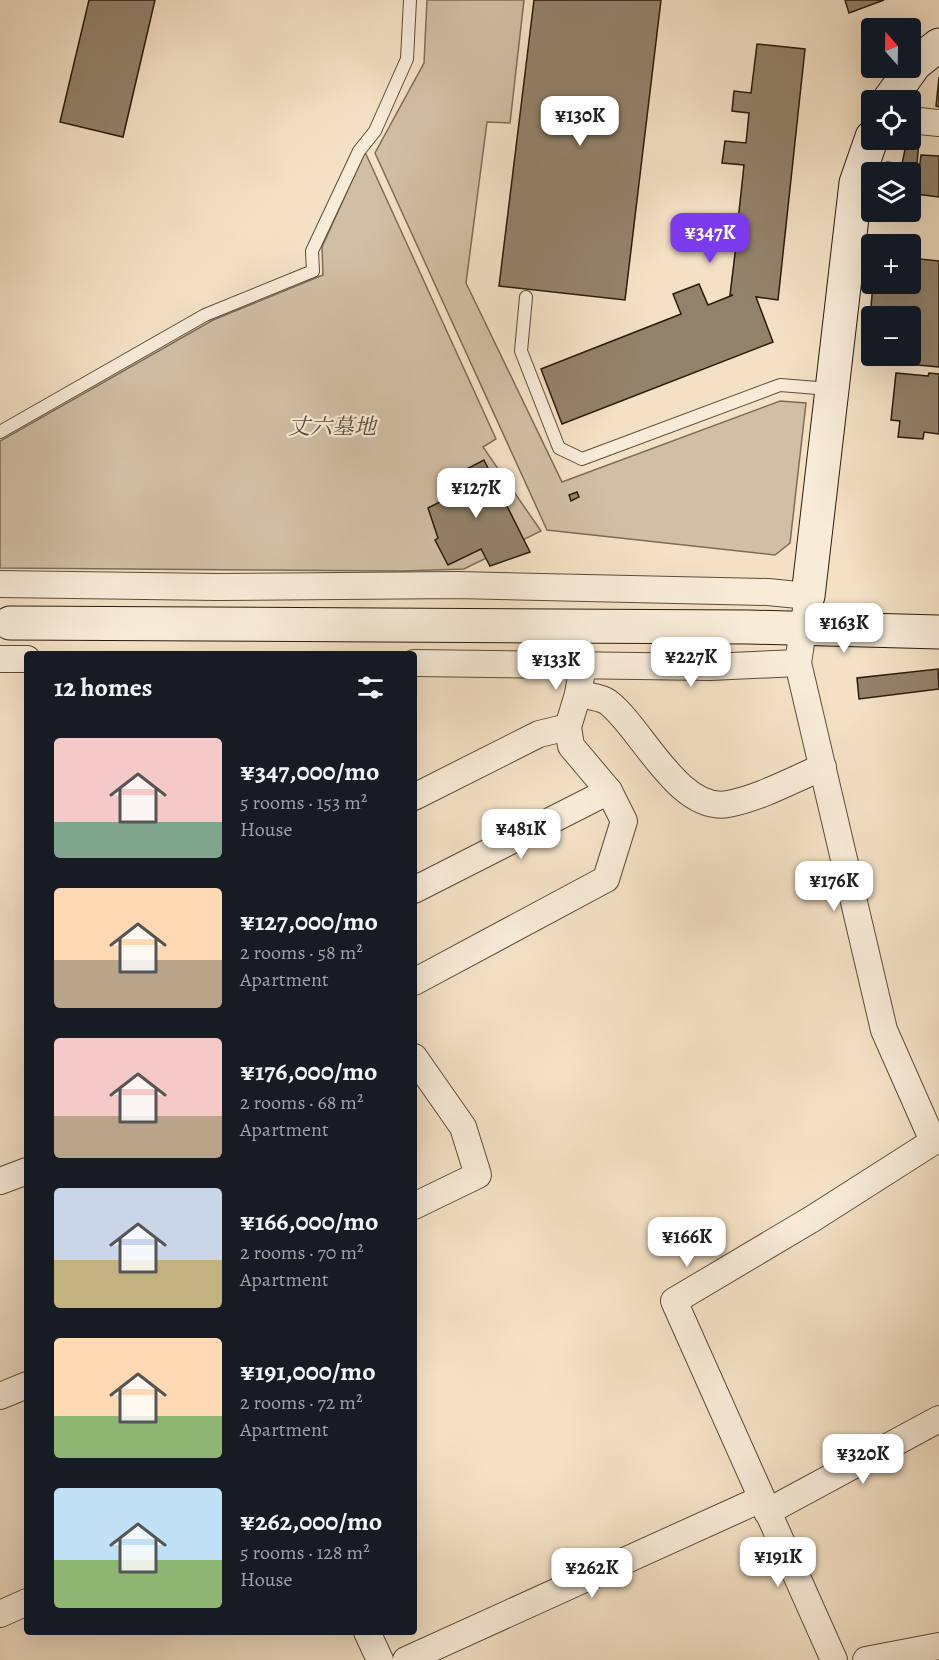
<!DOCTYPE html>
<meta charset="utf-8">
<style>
body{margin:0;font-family:Alegreya,"Noto Serif JP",serif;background:#242831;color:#f1f3f6;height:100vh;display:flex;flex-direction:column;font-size:22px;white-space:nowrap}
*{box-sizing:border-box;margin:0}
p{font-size:20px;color:#9ea1a6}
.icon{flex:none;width:33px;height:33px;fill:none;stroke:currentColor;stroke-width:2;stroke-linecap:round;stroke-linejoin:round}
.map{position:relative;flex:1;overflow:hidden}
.panel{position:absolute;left:24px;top:651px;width:393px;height:984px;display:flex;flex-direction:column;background:#171b24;border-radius:6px;box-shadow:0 6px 24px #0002}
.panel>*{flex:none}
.needle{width:39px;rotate:340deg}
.fabs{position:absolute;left:861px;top:18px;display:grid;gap:12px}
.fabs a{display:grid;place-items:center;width:60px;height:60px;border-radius:6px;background:#171b24;box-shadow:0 6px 24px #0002;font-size:30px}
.price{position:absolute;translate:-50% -51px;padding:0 14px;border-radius:12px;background:#fff;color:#222;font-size:20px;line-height:39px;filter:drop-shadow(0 2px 3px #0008)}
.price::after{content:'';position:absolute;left:50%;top:36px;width:18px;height:14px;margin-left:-9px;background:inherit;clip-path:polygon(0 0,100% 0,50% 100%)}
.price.on{background:#7c3aed;color:#fff}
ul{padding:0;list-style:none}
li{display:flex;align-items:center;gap:18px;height:150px;padding:0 30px}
li span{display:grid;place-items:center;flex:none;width:168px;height:120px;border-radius:6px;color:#555}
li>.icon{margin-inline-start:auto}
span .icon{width:72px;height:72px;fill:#fffc;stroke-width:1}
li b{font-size:26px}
h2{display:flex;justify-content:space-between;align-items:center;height:72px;padding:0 30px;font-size:26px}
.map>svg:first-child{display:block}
.green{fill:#d1bfa5;stroke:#7d6d58;stroke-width:1.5}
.building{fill:#93826b;stroke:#291b0a;stroke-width:1.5}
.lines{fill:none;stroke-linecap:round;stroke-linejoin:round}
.lane-casing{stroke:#5c4c39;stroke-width:14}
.street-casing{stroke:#5c4c39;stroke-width:28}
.secondary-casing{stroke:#291b0a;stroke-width:35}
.lane{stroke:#f8ecd9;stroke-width:12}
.street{stroke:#f8ecd9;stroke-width:26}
.secondary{stroke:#f8ecd9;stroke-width:33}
.labels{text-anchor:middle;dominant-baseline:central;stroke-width:4.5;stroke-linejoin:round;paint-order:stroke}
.park-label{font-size:22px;font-style:italic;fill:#5b4c38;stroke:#f8ecd9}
</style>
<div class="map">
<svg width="939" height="1660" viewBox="0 0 939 1660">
<rect width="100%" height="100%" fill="#f4e1c5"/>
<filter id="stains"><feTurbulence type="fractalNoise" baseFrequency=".00333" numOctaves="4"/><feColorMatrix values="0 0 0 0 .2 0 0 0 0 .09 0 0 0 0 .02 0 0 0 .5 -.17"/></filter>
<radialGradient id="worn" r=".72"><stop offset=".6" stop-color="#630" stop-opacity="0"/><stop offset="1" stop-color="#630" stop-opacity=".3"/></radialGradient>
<g class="green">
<path d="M427 0H524L510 123 487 122 466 283 562 482 780 401 806 403 790 543 775 555 547 530 375 153 424 63Z"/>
<path d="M365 152 496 439 483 447 541 531 464 569 403 571 0 568V441L213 320 323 275 322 247Z"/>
</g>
<g class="building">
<path d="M89 0H155L123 137 60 122Z"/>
<path d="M534 0H661L625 300 499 286Z"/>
<path d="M845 0H884L849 13Z"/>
<path d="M757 44 805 49 778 300 756 297 773 342 562 424 541 369 681 314 673 294 699 284 708 305 733 295H730L737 237 716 235 718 219 738 221 744 165 722 163 725 141 746 143 749 113 732 111 734 91 751 93Z"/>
<path d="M939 77V107L936 106Z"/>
<path d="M907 140 919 142 914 193 910 192V172H886L887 162 902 164Z"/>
<path d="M921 155 939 156V197L916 194Z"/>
<path d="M910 258 939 261V367L896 363V356H910V316H872V330H869L873 284H910Z"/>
<path d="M896 373 928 376 929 373 939 374V434L924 432 923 439 898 437 900 421 891 420Z"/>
<path d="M484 460 530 552 490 566 481 549 448 565 435 540 438 538 428 508 452 496 445 480Z"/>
<path d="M577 492 579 497 571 501 569 495Z"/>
<path d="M938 669 939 689 859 699 857 678Z"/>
</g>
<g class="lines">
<defs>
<g id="lane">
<path d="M526 297 521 351 559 448 582 459 780 385 830 389"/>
<path d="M0 432 205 315 313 271 312 251 359 151 375 131 407 59 410 0"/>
</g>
<g id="street">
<path d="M910 120 939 123"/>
<path d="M0 584 217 587 457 585 768 592 808 596 798 663 884 1030 933 1141"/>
<path d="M0 659H27"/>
<path d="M414 663 710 667 798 663"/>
<path d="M578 694C587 696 602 697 609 703 642 729 679 813 728 804 760 798 792 780 823 767"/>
<path d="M414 797 539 734 568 727"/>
<path d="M414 890 609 791"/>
<path d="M414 982 606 879 624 821 609 791 571 746 568 727 578 694 583 665"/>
<path d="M414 1057 463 1127 478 1175 414 1206"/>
<path d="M0 1181 27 1171"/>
<path d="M0 1396 27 1385"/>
<path d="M767 1512 939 1419"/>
<path d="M0 1614 27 1602"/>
<path d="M367 1632 380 1660"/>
<path d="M406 1660 761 1499"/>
<path d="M834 1660 674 1301 812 1219 939 1138"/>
<path d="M866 1660 939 1646"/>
</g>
<g id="secondary">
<path d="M889 100 915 64 939 45"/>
<path d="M808 596 856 183 872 137"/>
<path d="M10 623 749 627 939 632"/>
</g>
</defs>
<use href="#lane" class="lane-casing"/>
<use href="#street" class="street-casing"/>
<use href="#secondary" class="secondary-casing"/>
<use href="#lane" class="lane"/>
<use href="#street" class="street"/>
<use href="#secondary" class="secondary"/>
</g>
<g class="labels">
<g class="park-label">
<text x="332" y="427">丈六墓地</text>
</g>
</g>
<rect width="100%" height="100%" filter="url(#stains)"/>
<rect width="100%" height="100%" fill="url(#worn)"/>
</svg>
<div class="fabs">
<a><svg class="needle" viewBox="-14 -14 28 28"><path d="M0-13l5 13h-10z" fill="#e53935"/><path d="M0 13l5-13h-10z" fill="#9ea1a6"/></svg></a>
<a><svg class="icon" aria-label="locate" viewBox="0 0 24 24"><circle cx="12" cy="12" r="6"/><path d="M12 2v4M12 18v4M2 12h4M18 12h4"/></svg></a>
<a><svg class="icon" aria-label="layers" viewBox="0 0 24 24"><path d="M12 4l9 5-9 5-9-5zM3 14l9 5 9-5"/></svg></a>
<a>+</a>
<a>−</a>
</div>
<b class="price" style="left:580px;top:147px">¥130K</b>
<b class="price on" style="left:710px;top:264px">¥347K</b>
<b class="price" style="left:476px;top:519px">¥127K</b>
<b class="price" style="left:844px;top:654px">¥163K</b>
<b class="price" style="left:691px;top:688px">¥227K</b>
<b class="price" style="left:556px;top:691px">¥133K</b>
<b class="price" style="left:521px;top:860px">¥481K</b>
<b class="price" style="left:834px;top:912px">¥176K</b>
<b class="price" style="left:687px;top:1268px">¥166K</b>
<b class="price" style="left:863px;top:1485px">¥320K</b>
<b class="price" style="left:778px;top:1588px">¥191K</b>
<b class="price" style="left:592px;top:1599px">¥262K</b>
<section class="panel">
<h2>12 homes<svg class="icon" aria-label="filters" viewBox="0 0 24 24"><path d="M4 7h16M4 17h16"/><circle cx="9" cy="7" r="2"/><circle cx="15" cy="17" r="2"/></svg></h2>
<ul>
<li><span style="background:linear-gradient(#f6c9c9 70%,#7fa58c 0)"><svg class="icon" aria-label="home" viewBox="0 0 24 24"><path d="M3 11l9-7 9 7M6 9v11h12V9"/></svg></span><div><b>¥347,000/mo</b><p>5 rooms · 153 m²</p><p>House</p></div></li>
<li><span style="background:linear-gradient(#ffd9b3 60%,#b9a48a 0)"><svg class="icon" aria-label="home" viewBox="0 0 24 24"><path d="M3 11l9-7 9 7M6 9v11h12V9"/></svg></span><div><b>¥127,000/mo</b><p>2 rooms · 58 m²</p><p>Apartment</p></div></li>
<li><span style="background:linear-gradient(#f6c9c9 65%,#b9a48a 0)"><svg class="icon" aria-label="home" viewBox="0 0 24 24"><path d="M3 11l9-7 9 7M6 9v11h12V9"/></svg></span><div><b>¥176,000/mo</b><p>2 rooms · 68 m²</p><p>Apartment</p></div></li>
<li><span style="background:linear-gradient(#c9d6e8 60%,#c2b280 0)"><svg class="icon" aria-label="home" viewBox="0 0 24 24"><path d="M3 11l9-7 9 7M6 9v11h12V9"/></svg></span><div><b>¥166,000/mo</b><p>2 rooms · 70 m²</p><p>Apartment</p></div></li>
<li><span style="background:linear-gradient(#ffd9b3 65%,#8fb573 0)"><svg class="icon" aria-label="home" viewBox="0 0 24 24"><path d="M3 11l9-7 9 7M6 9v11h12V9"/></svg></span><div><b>¥191,000/mo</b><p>2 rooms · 72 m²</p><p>Apartment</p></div></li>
<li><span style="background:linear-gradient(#bfe0f5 60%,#8fb573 0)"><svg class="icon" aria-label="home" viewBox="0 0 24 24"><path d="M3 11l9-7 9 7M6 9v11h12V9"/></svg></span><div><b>¥262,000/mo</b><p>5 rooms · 128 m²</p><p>House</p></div></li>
</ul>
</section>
</div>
